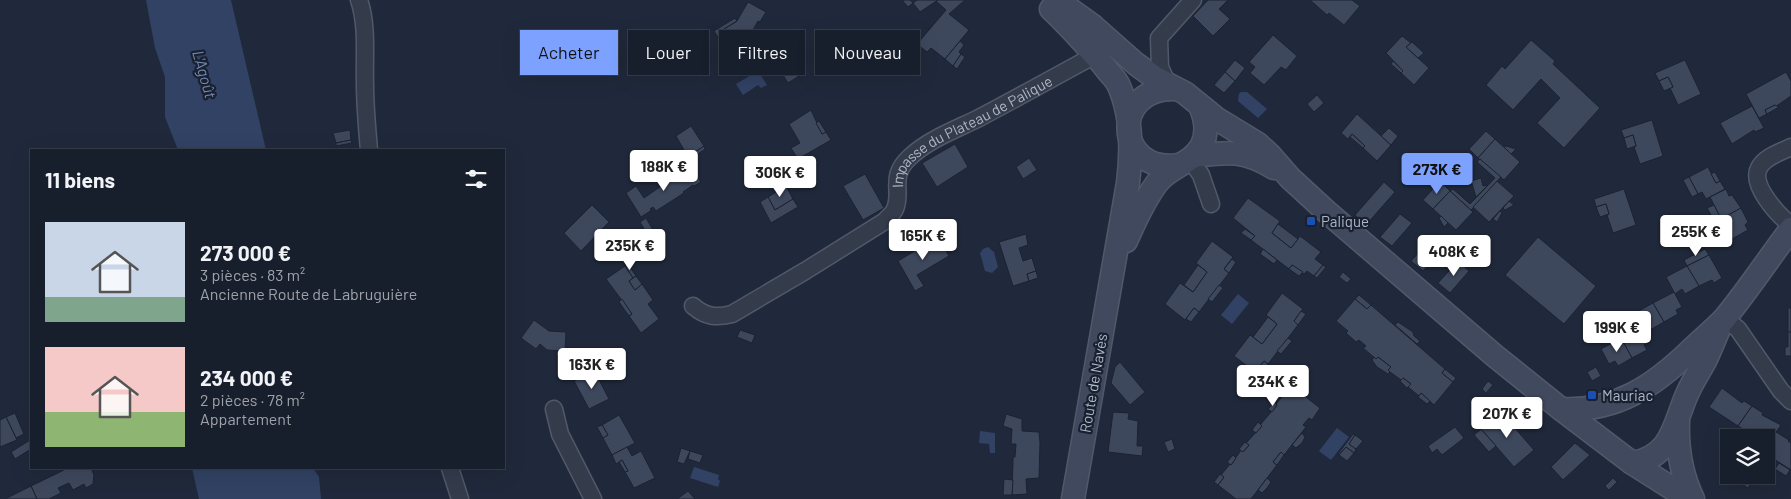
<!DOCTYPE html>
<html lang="fr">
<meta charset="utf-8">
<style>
body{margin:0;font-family:Barlow,sans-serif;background:#212734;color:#f1f3f6;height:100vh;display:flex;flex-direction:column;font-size:19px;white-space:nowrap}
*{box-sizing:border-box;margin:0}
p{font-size:16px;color:#9fa2a9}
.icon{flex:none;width:28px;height:28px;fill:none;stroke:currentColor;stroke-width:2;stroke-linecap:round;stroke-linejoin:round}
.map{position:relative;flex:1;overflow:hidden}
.details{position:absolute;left:30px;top:149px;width:475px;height:320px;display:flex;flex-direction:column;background:#181f2c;border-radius:0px;box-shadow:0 5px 20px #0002,0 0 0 1px #363d48}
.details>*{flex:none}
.guide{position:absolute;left:520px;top:30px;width:475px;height:45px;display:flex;gap:10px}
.fabs{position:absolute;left:1720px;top:429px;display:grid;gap:10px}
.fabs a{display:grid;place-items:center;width:55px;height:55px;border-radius:0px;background:#181f2c;box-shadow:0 5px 20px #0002,0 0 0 1px #363d48;font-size:25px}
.price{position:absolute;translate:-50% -42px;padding:0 11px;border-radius:5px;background:#fff;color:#222;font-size:16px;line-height:32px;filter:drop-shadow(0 1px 2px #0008)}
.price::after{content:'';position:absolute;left:50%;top:30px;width:15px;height:11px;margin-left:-8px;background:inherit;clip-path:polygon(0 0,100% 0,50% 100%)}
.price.current{background:#7ca1ff;color:#111}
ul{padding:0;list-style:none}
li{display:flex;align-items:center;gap:15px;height:125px;padding:0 15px}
li span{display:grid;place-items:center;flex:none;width:140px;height:100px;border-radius:0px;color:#555}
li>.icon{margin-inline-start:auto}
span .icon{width:60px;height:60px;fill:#fffc;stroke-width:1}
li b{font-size:21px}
h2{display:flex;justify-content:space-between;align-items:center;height:60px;padding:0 15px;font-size:21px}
.tag{padding:0 18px;border-radius:0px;background:#181f2c;box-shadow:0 5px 20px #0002,0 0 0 1px #363d48;font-size:18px;line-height:45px}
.tag.current{background:#7ca1ff;color:#111}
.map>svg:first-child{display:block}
.water{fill:#324264}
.building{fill:#3e485d;stroke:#1b2232}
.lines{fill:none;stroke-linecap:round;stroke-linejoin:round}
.street-casing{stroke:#515969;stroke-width:19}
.secondary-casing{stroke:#515969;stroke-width:25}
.street{stroke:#343b4b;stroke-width:16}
.secondary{stroke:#41495f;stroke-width:22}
.transit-dot{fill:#1a4fb4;stroke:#192030;stroke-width:2}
.labels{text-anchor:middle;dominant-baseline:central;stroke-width:4.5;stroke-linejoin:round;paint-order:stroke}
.street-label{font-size:15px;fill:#aeb6c7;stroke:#192030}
.poi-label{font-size:15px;fill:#aeb6c7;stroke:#192030;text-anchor:start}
.water-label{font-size:16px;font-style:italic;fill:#7488b2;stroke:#192030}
</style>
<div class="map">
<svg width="1791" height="499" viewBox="0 0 1791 499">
<rect width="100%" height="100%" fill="#20293b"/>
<g class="water">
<path d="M146 0H231L266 150H178L165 117V77L155 48Z"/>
<path d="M758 71 767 85 761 88 758 85 743 95 736 84Z"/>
<path d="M1241 92H1247L1267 109 1258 118 1238 101 1239 94Z"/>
<path d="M988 247 994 252 998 267 992 273 985 271 980 253 983 249Z"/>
<path d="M1238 294 1249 303 1232 324 1221 315Z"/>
<path d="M1337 428 1349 437 1331 460 1319 451Z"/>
<path d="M980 431 995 433V453H990L989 444 979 443Z"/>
<path d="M694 467 719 475 718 479 720 481 718 487 690 478Z"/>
<path d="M192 468H313L319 477 321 499H199Z"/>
</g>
<g class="building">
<path d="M902 0H910L913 3 908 7Z"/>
<path d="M917 0H938L920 12 913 3Z"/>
<path d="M938 0H965L949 14 969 30 945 59 931 48 927 52 917 44 946 10 936 1Z"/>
<path d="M1208 0H1228L1219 9 1230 19 1213 36 1193 16Z"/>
<path d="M1310 0H1352L1360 6 1344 25 1329 13 1327 15Z"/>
<path d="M748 2 766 12 760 22 758 21 749 37 725 51 719 39 727 34 724 29 737 21Z"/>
<path d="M735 18 737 21 724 29 727 34 719 39 714 31Z"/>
<path d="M1273 35 1297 56 1286 70 1281 67 1264 85 1250 73 1255 67 1249 62Z"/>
<path d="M1402 36 1411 43 1406 47 1429 68 1414 85 1401 73 1403 71 1386 53Z"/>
<path d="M792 38 797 46 793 48 807 71 788 83 776 64 773 66 765 53Z"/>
<path d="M845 39 853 52 840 60 832 47Z"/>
<path d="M1531 40 1555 61 1553 64 1600 108 1564 148 1537 123 1560 98 1541 79 1513 110 1486 85 1502 66 1505 69Z"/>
<path d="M960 41 964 45 959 52 961 54 953 66 945 59Z"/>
<path d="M1412 42 1424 53 1418 58 1406 47Z"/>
<path d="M961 54 965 57 957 69 953 66Z"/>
<path d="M1235 60 1245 68 1235 81 1225 72Z"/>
<path d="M1685 60 1701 94 1678 105 1670 88 1673 87 1668 77 1659 81 1655 73Z"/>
<path d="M1393 61 1403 71 1401 73 1391 64Z"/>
<path d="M1225 72 1235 81 1224 93 1214 85Z"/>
<path d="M1786 72 1791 81V96L1778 105 1776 106 1775 105 1765 110 1767 114 1759 118 1746 94Z"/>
<path d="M1668 77 1673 87 1664 91 1659 81Z"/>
<path d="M1317 95 1324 103 1314 112 1307 104Z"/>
<path d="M1775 105 1779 107 1767 114 1765 110Z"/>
<path d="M1752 106 1764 128 1755 132 1754 130 1732 144 1720 123Z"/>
<path d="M811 110 822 134 826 132 831 140 798 159 791 148 800 143 789 124Z"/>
<path d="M1357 114 1391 145 1377 161 1363 148 1365 146 1352 134 1348 139 1341 133Z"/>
<path d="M1652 120 1663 156 1640 164 1634 147 1636 146 1633 135 1624 138 1621 130Z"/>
<path d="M819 121 826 132 822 134 816 123Z"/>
<path d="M691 126 704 146 688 157 676 136Z"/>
<path d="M1389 128 1398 136 1391 145 1381 136Z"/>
<path d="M350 130 351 140 336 143 333 133Z"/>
<path d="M1486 131 1495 139 1478 158 1469 149Z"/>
<path d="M1352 134 1365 146 1363 148 1350 137Z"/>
<path d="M1633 135 1636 146 1627 149 1624 138Z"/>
<path d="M1495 139 1520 162 1504 180 1478 158Z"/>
<path d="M351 140 352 143 336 146V143Z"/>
<path d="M955 144 968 167 937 187 922 163Z"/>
<path d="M704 146 705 149 691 159 688 157Z"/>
<path d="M1506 146 1516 149 1511 154 1504 147Z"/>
<path d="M1029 158 1037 170 1023 179 1016 167Z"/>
<path d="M1480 159 1501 177 1471 210 1450 191 1453 189 1470 204 1495 178 1477 162Z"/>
<path d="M690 166 701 182 694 186 693 185 683 192 684 193 656 211 653 207 650 209 652 210 641 217 626 193 636 186 644 198Z"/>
<path d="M1708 167 1716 183 1720 181 1725 189 1706 199 1702 192 1698 194 1689 177Z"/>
<path d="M1715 172 1720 181 1716 183 1711 174Z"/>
<path d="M865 174 884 208 863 220 843 186Z"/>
<path d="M1689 177 1698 194 1692 197 1683 180Z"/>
<path d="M1481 178 1483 186 1488 185 1476 197 1471 181Z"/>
<path d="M1440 181 1450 191 1433 209 1423 200Z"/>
<path d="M1497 181 1514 196 1489 222 1473 207Z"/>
<path d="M1384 182 1395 192 1366 225 1355 215Z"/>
<path d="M786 186 793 199 775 210 768 197Z"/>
<path d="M1624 189 1636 225 1613 233 1607 215 1609 214 1606 204 1596 207 1594 199Z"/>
<path d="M1726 189 1729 196 1732 195 1741 208 1721 219 1710 197Z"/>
<path d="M1450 191 1473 212 1456 230 1433 209Z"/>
<path d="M768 197 775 210 793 199 798 207 771 223 760 202Z"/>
<path d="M1248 198 1280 221 1272 233 1291 248 1300 236 1321 252 1315 259 1323 265 1314 276 1307 271 1304 274 1292 265 1289 269 1251 240 1255 236 1233 218Z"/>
<path d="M1509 201 1514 205 1505 210 1503 208Z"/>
<path d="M1606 204 1609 214 1600 217 1596 207Z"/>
<path d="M592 205 609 222 581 251 564 233Z"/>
<path d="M1714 205 1721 219 1715 222 1707 208Z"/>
<path d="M1741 208 1748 222 1745 225 1748 230 1732 239 1721 219Z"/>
<path d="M1500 211 1502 213 1497 222 1493 219Z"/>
<path d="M1400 214 1412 223 1392 246 1380 237Z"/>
<path d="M1441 216 1448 223 1444 227 1439 218Z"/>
<path d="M646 218 653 230 647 234 640 222Z"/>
<path d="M1278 224 1298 239 1291 248 1272 233Z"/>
<path d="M1245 229 1255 236 1251 240 1241 233Z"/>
<path d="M1026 234 1028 245 1019 248 1023 261 1032 258 1036 271 1027 274 1029 281 1013 286 999 242Z"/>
<path d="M938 237 949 256 917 275 924 286 915 291 898 261Z"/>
<path d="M1538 237 1596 286 1564 324 1505 275Z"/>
<path d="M1432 238 1444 248 1423 271 1411 261Z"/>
<path d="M1212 241 1233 257 1224 269 1229 273 1199 312 1194 308 1185 320 1165 304 1180 283 1193 292 1207 272 1196 263Z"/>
<path d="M1263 249 1277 260 1274 264 1260 254Z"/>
<path d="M1705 249 1709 255 1687 266 1684 260Z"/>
<path d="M1709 255 1722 278 1714 283 1712 280 1699 286 1687 266Z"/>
<path d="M1232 259 1236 262 1229 273 1224 269Z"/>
<path d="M1458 261 1469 271 1450 293 1438 283Z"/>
<path d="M628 264 636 276 633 278 625 266Z"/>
<path d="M1198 265 1207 272 1193 292 1184 285Z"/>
<path d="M1292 265 1303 272 1299 276 1289 269Z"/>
<path d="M1323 265 1326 267 1317 278 1314 276Z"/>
<path d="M625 266 633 278 629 281 635 290 642 284 653 300 648 304 659 319 641 333 629 316 632 314 606 279Z"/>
<path d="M1687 266 1699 286 1685 294 1682 289 1675 294 1666 277Z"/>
<path d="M1036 271 1038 278 1029 281 1027 274Z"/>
<path d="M1343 272 1351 279 1347 283 1339 277Z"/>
<path d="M636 276 642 284 635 290 629 281Z"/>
<path d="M1219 285 1223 288 1212 302 1208 299Z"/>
<path d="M1674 292 1682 307 1676 310 1678 314 1664 322 1653 303Z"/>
<path d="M1282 293 1303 309 1294 321 1298 325 1268 364 1264 361 1255 372 1234 356 1250 335 1262 344 1277 324 1266 315Z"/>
<path d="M1359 295 1371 305 1367 309 1355 299Z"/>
<path d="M622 299 632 314 629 316 619 302Z"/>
<path d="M1355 299 1367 309 1371 305 1445 369 1442 373 1453 382 1434 405 1421 393 1419 396 1408 387 1411 384 1403 378 1401 380 1390 372 1388 370 1391 367 1378 357 1376 359 1363 348 1366 346 1359 340 1356 342 1346 333 1348 331 1336 321Z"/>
<path d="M1653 303 1664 322 1650 330 1648 327 1643 331 1633 314Z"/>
<path d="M1194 308 1199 312 1191 322 1186 319Z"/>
<rect x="1788" y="308" width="3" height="24"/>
<path d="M1301 311 1306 314 1298 325 1294 321Z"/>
<path d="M1268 317 1277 324 1262 344 1253 337Z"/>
<path d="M534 320 549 331 566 332 565 351 547 350 540 344 536 349 521 338Z"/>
<path d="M1398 322 1413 332 1414 336 1420 341 1417 344 1395 325Z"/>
<path d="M1641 327 1649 342 1644 345 1647 350 1632 358 1621 338Z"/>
<path d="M740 330 755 335 752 343 737 337Z"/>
<path d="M1788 332H1791V356H1785V347H1788Z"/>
<path d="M1288 338 1292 341 1281 354 1277 351Z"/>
<path d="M1621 338 1632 358 1618 366 1615 361 1609 364 1601 349Z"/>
<path d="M557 351H565V356H556Z"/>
<path d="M1374 357 1376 359 1378 357 1391 367 1388 370 1390 372 1388 374 1377 367 1372 360Z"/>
<path d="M597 359 602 367 582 376 578 369Z"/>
<path d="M1264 361 1268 364 1260 374 1256 371Z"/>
<path d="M1120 362 1145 392 1130 405 1111 383 1115 367Z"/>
<path d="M1596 367 1601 376 1592 381 1587 372Z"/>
<path d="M1445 369 1456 378 1453 382 1442 373Z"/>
<path d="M594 370 609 399 589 409 574 381Z"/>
<path d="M1403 378 1411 384 1407 388 1400 381Z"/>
<path d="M1488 381 1493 385 1486 393 1482 389Z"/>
<path d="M1289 385 1293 387 1287 395 1283 392Z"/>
<path d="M1293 387 1320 408 1312 420 1309 418 1303 425 1306 427 1284 455 1281 452 1273 462 1277 465 1251 499H1236L1218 485 1224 477 1221 475 1230 464 1231 465 1241 450 1243 452 1249 445 1246 443 1262 426 1260 425 1277 405 1276 404 1285 393 1287 395Z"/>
<path d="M1722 388 1742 403 1744 401 1752 406 1738 426 1709 407Z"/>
<path d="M1421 393 1430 401 1427 404 1418 397Z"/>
<path d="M1274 402 1277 405 1272 412 1268 409Z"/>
<path d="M1752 406 1763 413 1762 415 1781 425 1766 447V438H1742L1746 431 1738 426Z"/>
<path d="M1500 411 1534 450 1514 467 1481 429Z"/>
<path d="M1113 412 1129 413 1128 419 1138 421 1137 446H1143L1142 456 1108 452Z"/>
<path d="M15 413 24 434 16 438 6 417Z"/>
<path d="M1006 414 1022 419V431L1039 432 1040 443 1039 478 1026 479 1027 494 1012 495 1013 461V457H1015L1016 444H1011L1012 429 1003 426Z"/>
<path d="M619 415 635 443 612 455 603 438 608 435 602 425Z"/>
<path d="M6 417 17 440 0 447V420Z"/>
<path d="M1258 422 1262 426 1256 433 1252 430Z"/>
<path d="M602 425 608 435 603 438 597 427Z"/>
<path d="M1455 427 1464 438 1442 455 1437 449 1432 453 1428 446Z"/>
<path d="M1481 429 1496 446 1489 452 1474 435Z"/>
<path d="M1776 432 1789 440 1788 441 1791 443V470L1766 454V447Z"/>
<path d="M1302 433 1305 437 1302 443 1296 448 1292 445Z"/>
<path d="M1353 434 1355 435 1349 444 1356 449 1354 453 1346 447 1339 455 1338 454Z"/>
<path d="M1355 435 1363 441 1356 449 1349 444Z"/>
<path d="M1172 439 1175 449 1168 452 1164 442Z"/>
<path d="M30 440 31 449 15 459 11 452Z"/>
<path d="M1245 442 1249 445 1243 452 1239 449Z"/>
<path d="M1575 443 1590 455 1563 480 1551 467Z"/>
<path d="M627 447 632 456 641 451 655 478 634 488 625 472 628 471 622 460 616 464 612 455Z"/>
<path d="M1346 447 1354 453 1347 461 1339 455Z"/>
<path d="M681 448 690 451 684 464 677 462Z"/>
<path d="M690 451 703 455 700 463 688 459Z"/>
<path d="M1281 452 1284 455 1277 465 1273 462Z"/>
<path d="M1233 455 1236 458 1231 465 1227 462Z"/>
<path d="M622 460 628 471 625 472 619 462Z"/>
<path d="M1779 463 1790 470 1786 476 1775 469Z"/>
<path d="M68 468H91L94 475 93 484 86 488 84 484 73 490 69 483 58 488 61 493 49 499H37L31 486Z"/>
<path d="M1220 474 1224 477 1218 485 1214 482Z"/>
<path d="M1748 475 1754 479 1748 488 1742 484Z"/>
<path d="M1267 478 1271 482 1267 488 1262 493 1258 490Z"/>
<path d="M1613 478 1617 482 1609 490 1605 486Z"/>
<path d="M1004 479 1013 480 1012 495H1003Z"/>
<path d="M31 486 37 499H5Z"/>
<path d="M688 491 695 499H677Z"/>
</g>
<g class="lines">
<defs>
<g id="street">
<path d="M359 0C368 26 364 58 365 84 365 106 367 128 369 150"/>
<path d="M1168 85 1160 67 1159 38 1193 0"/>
<path d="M1791 147C1781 152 1764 157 1759 168 1750 185 1778 215 1791 225"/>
<path d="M1190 159 1201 175 1211 204"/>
<path id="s1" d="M693 306C706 317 716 318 732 314L805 271 885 221C888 217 893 214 895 209 903 191 888 177 910 157 929 139 957 129 979 118 1015 99 1051 79 1086 60L1094 54"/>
<path d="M1724 318 1738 329 1781 391 1791 401"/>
<path d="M554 409 560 434 593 499"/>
<path d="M450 468 460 499"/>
</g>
<g id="secondary">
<path d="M1057 0 1093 26 1136 64 1154 77 1185 93 1217 119 1258 144 1270 155 1290 178 1327 212 1495 356 1561 409 1632 463 1689 499"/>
<path d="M1051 9C1070 27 1087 46 1104 66 1108 72 1115 78 1118 84 1132 114 1132 151 1128 183L1073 499"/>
<path d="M1175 89C1110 87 1115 174 1178 165"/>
<path d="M1194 156C1228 152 1243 149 1274 168"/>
<path d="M1126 241C1135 221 1144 201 1157 183 1166 171 1179 167 1191 158 1209 144 1208 124 1200 106"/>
<path d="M1561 409C1616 412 1654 386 1692 349 1702 339 1715 329 1725 318 1748 290 1769 258 1791 229"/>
<path d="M1678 422C1677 450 1681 474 1693 499"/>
<path d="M1632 463C1673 457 1674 422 1688 392 1693 381 1699 372 1705 361 1710 351 1714 340 1719 329"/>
</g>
</defs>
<use href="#street" class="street-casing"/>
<use href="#secondary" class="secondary-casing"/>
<use href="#street" class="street"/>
<use href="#secondary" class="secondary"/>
</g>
<g class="transit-dot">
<rect x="1306" y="216" width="10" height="10" rx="2.5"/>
<rect x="1587" y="390" width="10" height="10" rx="2.5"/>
</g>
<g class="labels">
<g class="street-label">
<text stroke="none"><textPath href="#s1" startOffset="356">Impasse du Plateau de Palique</textPath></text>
<text transform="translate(1093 383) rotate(-80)">Route de Navès</text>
</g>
<g class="poi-label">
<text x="1321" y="221">Palique</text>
<text x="1602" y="395">Mauriac</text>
</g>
<g class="water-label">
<text transform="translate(205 74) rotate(74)">L'Agoût</text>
</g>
</g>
</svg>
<div class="fabs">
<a><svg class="icon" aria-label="layers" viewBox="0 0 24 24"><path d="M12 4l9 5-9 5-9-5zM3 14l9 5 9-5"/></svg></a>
</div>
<b class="price" style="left:664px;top:192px">188K €</b>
<b class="price current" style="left:1437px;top:195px">273K €</b>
<b class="price" style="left:780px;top:198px">306K €</b>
<b class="price" style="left:1696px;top:257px">255K €</b>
<b class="price" style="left:923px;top:261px">165K €</b>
<b class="price" style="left:630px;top:271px">235K €</b>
<b class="price" style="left:1454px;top:277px">408K €</b>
<b class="price" style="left:1617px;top:353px">199K €</b>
<b class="price" style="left:592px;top:390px">163K €</b>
<b class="price" style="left:1273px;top:407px">234K €</b>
<b class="price" style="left:1507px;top:439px">207K €</b>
<div class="guide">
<a class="tag current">Acheter</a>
<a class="tag">Louer</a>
<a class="tag">Filtres</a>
<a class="tag">Nouveau</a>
</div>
<section class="details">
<h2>11 biens<svg class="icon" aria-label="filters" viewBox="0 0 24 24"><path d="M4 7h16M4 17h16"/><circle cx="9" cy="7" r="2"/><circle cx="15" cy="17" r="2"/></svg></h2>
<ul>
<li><span style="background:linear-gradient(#c9d6e8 75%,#7fa58c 0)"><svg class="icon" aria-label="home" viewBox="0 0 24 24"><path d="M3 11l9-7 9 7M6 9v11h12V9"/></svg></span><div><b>273 000 €</b><p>3 pièces · 83 m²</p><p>Ancienne Route de Labruguière</p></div></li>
<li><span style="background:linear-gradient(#f6c9c9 65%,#8fb573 0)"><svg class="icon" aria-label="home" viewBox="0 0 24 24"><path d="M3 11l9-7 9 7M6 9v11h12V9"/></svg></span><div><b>234 000 €</b><p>2 pièces · 78 m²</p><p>Appartement</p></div></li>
</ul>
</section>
</div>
